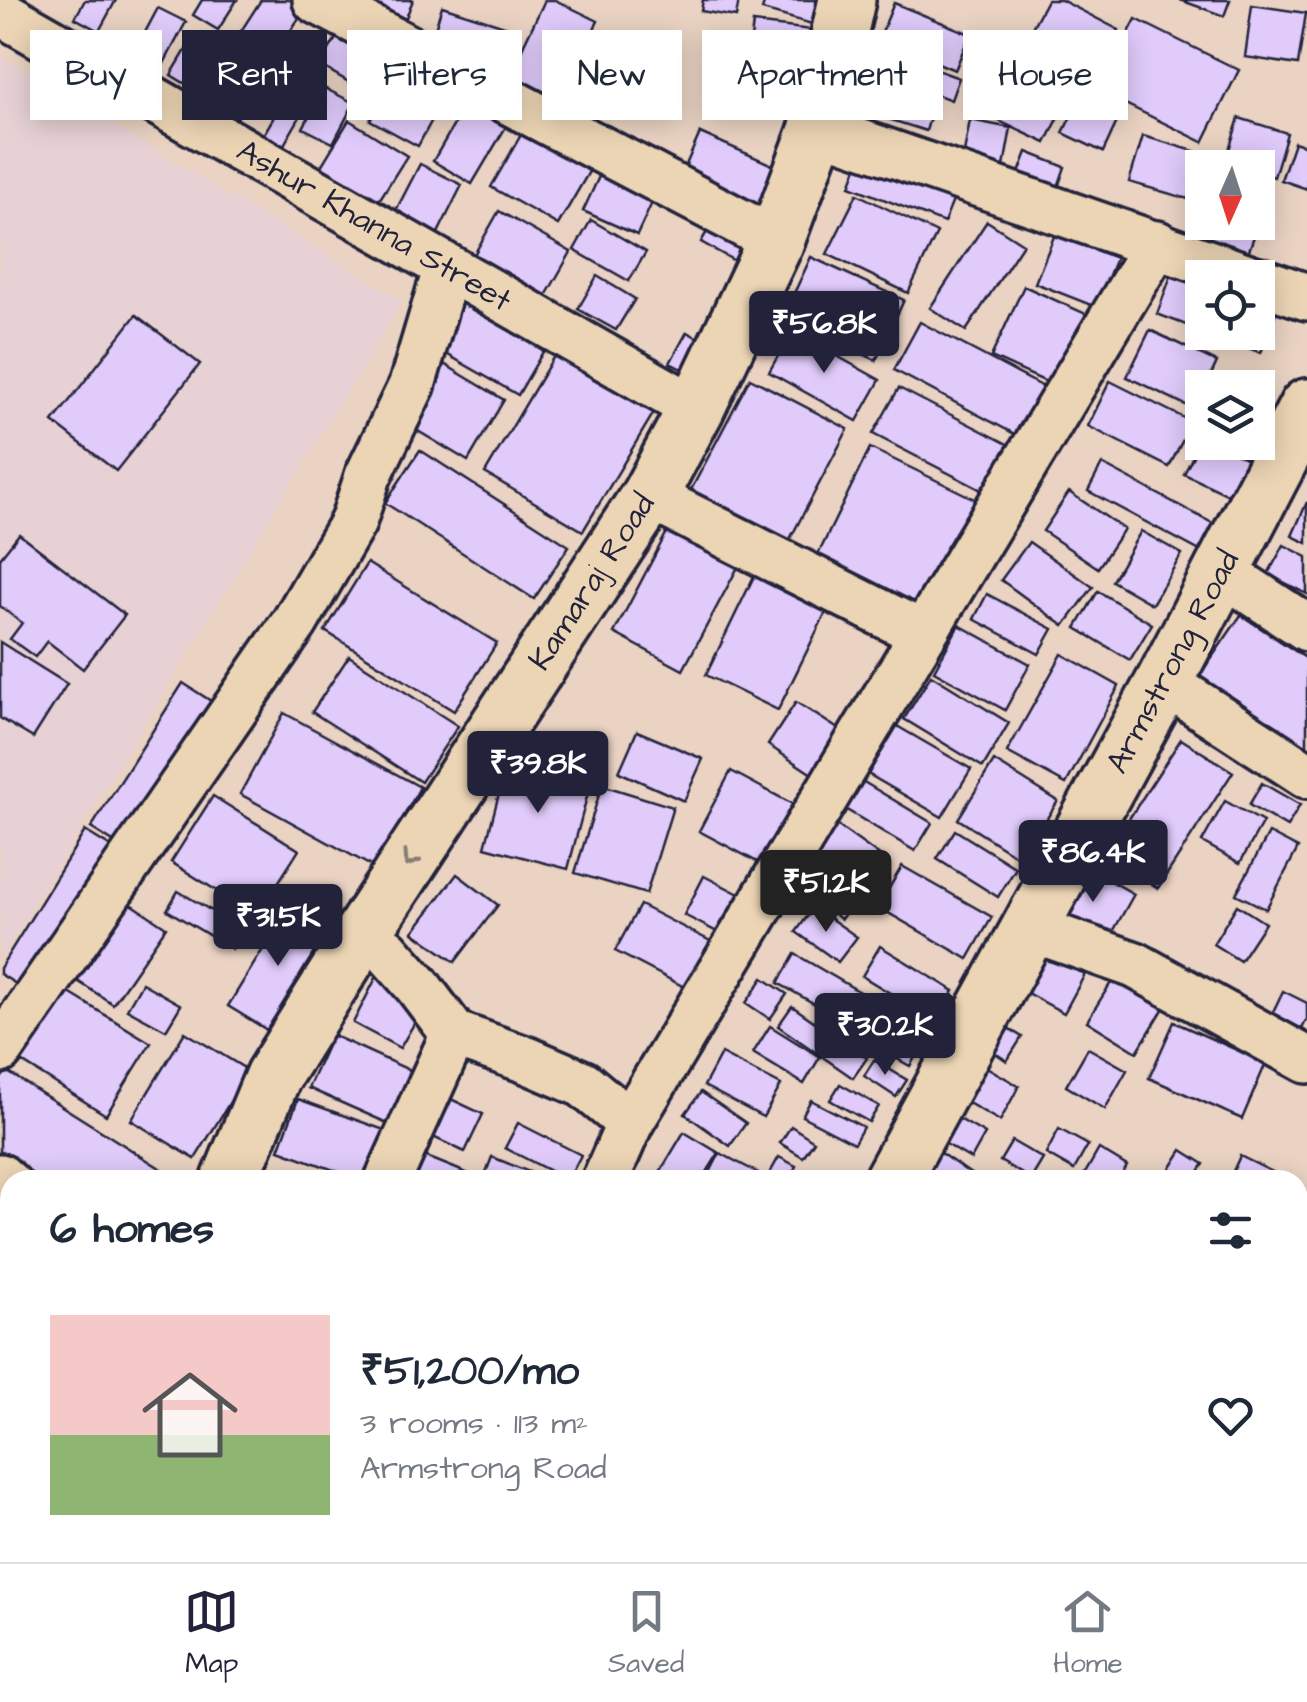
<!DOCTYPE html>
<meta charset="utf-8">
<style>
body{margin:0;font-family:"Architects Daughter",sans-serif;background:#f6f6f7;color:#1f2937;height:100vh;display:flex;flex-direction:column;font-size:38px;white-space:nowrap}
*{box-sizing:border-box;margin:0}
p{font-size:32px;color:#747a83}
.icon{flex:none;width:55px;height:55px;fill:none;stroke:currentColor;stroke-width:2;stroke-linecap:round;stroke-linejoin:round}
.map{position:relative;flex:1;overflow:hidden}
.drawer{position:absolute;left:0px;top:1170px;width:1308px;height:392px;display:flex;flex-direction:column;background:#fff;border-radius:30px 30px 0 0;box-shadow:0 5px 25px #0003}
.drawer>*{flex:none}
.top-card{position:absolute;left:30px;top:30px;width:1248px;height:90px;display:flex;gap:20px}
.needle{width:65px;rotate:183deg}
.controls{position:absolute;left:1185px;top:150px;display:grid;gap:20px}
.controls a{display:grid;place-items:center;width:90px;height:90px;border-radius:0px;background:#fff;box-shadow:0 5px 25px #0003;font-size:50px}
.price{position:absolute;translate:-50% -85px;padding:0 22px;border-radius:10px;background:#22223b;color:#fff;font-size:32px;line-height:65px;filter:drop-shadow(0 2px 5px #0008)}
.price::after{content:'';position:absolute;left:50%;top:60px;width:30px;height:22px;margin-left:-15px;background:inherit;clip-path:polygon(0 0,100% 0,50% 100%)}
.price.on{background:#222;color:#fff}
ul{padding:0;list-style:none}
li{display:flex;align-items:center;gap:30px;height:250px;padding:0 50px}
li span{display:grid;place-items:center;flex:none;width:280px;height:200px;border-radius:0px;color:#555}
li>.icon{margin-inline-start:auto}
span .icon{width:120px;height:120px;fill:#fffc;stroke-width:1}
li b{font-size:42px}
h2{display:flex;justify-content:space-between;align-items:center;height:120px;padding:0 50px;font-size:42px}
.tag{padding:0 35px;border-radius:0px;background:#fff;box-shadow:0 5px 25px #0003;font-size:35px;line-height:90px}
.tag.on{background:#22223b;color:#fff}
.menu{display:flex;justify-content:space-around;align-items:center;height:140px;border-top:2px solid #e0e1e3;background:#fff;font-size:28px;color:#747a83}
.menu a{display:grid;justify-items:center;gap:5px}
.menu .on{color:#22223b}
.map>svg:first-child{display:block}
.built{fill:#e7d1d4}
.building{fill:#e0cbfb;stroke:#22223b;stroke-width:2.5}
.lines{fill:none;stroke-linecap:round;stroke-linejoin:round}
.minor-casing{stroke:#22223b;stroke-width:52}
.tertiary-casing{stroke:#22223b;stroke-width:62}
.minor{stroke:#ecd5b5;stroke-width:45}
.tertiary{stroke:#ecd5b5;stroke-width:55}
.oneway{stroke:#877c78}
.labels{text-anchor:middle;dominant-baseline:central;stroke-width:8;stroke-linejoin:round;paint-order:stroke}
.street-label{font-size:32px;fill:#22223b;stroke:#ecd5b5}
</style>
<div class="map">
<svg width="1307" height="1562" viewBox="0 0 1307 1562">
<rect width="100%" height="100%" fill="#ead3c3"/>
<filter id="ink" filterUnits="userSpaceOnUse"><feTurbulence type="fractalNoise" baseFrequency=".01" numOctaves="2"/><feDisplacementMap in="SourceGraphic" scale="20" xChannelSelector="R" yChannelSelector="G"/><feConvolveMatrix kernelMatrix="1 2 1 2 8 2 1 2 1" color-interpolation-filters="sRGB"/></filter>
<g filter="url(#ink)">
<g class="built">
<path d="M0 56 403 301 0 960Z"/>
<path d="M0 1208 10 1217V1552L46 1553 42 1562H0Z"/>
</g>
<g class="building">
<path d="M85 0H116L99 31 75 18Z"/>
<path d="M202 0H237L218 30 193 15Z"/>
<path d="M261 0H292L305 9 276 53 241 31Z"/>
<path d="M341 0H413L403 25Z"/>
<path d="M545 0H555L598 21 557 104 507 80Z"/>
<path d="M703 0H739L736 17 701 11Z"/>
<path d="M765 0H818L812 24 762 10Z"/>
<path d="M1047 0H1061L1119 30 1089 88 1019 52Z"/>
<path d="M1180 0H1230L1224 16Z"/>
<path d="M894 3 970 34 955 70 879 39Z"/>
<path d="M1252 5 1306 13 1298 65 1245 57Z"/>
<path d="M442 6 511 28 499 63 431 42Z"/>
<path d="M158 8 186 22 161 69 133 55Z"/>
<path d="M1136 19 1239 70 1203 142 1099 91Z"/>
<path d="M345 23 389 49 364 91 320 65Z"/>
<path d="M753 23 812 30 809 54 750 47Z"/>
<path d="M195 35 236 59 212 100 171 75Z"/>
<path d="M721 49 740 52 737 70 778 78 782 61 803 65 794 112 711 96Z"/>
<path d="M992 50 1073 88 1046 143 965 105Z"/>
<path d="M407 51 455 77 418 146 370 120Z"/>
<path d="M893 54 959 78 951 100 885 75Z"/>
<path d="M249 57 268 71 237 118 216 104Z"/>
<path d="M305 64 324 75 282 148 262 137Z"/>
<path d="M878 86 934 104 926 131 869 113Z"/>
<path d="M324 88 354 103 333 143 303 128Z"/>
<path d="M1081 95 1121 113 1103 152 1063 133Z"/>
<path d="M470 97 510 120 472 184 433 161Z"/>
<path d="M1239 118 1287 133 1274 177 1258 172V168H1243L1225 162Z"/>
<path d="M349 120 407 156 373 210 315 176Z"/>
<path d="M970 120 1011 128 1003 172 962 164Z"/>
<path d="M529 121 597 158 558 225 491 187Z"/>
<path d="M700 133 777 167 755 217 678 183Z"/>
<path d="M1143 136 1201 153 1188 199 1129 182Z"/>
<path d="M1294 142 1307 146V189L1281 180Z"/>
<path d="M1027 152 1065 167 1055 196 1016 181Z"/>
<path d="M862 154 957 191 944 223 850 186Z"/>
<path d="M420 164 462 185 433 243 390 222Z"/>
<path d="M603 168 657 192 637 235 583 211Z"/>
<path d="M857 194 937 233 908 293 827 254Z"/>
<path d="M1258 196 1267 199 1245 262 1194 244 1202 220V222H1258Z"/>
<path d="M499 211 571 252 539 308 467 267Z"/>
<path d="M591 220 646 252 629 281 574 250Z"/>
<path d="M987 221 1023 244 966 331 930 308Z"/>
<path d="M712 223 750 245 740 264 701 242Z"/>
<path d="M1055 234 1116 258 1096 307 1035 283Z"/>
<path d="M811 257 904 300 876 360 783 317Z"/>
<path d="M1176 262 1202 278V331L1157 314Z"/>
<path d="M597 276 635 299 616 330 578 309Z"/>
<path d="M1024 286 1095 318 1062 389 991 357Z"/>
<path d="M469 291 551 338 518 395 436 348Z"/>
<path d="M1258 292 1280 301 1261 353 1206 332H1258Z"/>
<path d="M136 315 200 364 116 471 53 422Z"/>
<path d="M920 322 1051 391 1026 440 894 370Z"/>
<path d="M1150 330 1217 362 1205 388H1202L1194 409 1127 377Z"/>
<path d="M792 331 880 380 857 421 769 372Z"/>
<path d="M687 332 713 346 696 376 670 363Z"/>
<path d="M560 346 659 404 583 531 485 473Z"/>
<path d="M434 358 504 400 468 461 398 419Z"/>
<path d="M750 378 848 429 780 558 682 507Z"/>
<path d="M1110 381 1192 422 1169 467 1088 426Z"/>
<path d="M899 388 1021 451 997 498 873 434Z"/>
<path d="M1202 438V442H1212L1252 461 1235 498 1184 474Z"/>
<path d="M870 448 985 504 928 621 813 565Z"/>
<path d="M420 450 569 546 534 599 385 503Z"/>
<path d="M1102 464 1214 524 1200 551 1088 491Z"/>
<path d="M1069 492 1124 529 1098 568 1043 531Z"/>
<path d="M1307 502V543L1292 536Z"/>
<path d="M676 515 746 552 683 670 614 633Z"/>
<path d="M1141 531 1182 554 1152 604 1112 581Z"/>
<path d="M19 534 125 615 83 669 47 641 35 657 10 639 22 623 0 606V558Z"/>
<path d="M1029 542 1093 587 1064 626 1001 580Z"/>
<path d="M1284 545 1307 557V594L1268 574Z"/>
<path d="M367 563 497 643 454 711 325 631Z"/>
<path d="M758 568 830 604 778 710 706 675Z"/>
<path d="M1098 591 1152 624 1130 660 1076 628Z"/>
<path d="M987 594 1053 629 1039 654 974 619Z"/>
<path d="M1241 615 1307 659V761L1193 685Z"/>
<path d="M959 625 1030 664 1005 710 934 671Z"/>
<path d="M0 642 67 684 33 738 0 718Z"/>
<path d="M1062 654 1119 686 1066 784 1007 752Z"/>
<path d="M349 656 458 726 421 782 312 712Z"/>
<path d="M931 675 1009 723 983 767 904 719Z"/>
<path d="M183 683 217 705 126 850 91 828Z"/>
<path d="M796 702 849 736 821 780 768 745Z"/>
<path d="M284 713 420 787 375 868 240 794Z"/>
<path d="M897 726 971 769 942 817 868 774Z"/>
<path d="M637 731 703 759 684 801 619 772Z"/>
<path d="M1181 739 1233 772 1158 888 1106 854Z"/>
<path d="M994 761 1058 801 1021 859 958 819Z"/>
<path d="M507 763 590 785 568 869 485 847Z"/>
<path d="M731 771 798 807 765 866 699 831Z"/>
<path d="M862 781 932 823 915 851 845 809Z"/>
<path d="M1262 783 1300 805 1287 827 1249 805Z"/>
<path d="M602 785 673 807 646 894 575 873Z"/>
<path d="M213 796 299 850 257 916 171 862Z"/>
<path d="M1225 801 1263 822 1240 863 1202 842Z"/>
<path d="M831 821 884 859 841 919 788 882Z"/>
<path d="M955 830 1016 868 998 897 937 859Z"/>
<path d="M85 831 114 849 26 990 0 974V968Z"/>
<path d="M1269 833 1298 848 1266 909 1236 894Z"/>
<path d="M1081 864 1134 894 1105 946 1052 916Z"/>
<path d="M902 866 992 917 968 959 878 907Z"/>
<path d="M457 874 498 905 455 962 413 932Z"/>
<path d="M704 876 747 898 727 937 684 915Z"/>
<path d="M178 891 244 930 232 949 167 910Z"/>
<path d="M118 895 166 927 113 1004 65 973Z"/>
<path d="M640 905 724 948 700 995 615 951Z"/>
<path d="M1237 905 1265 923 1240 961 1213 944Z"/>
<path d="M289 907 327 931 267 1030 228 1006Z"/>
<path d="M814 907 857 937 838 962 796 932Z"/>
<path d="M1055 941 1092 961 1064 1013 1027 993Z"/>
<path d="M880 946 954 991 936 1021 862 976Z"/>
<path d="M795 954 860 992 843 1020 778 983Z"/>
<path d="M1117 973 1167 1003 1137 1052 1087 1021Z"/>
<path d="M378 974 427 1001 400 1048 353 1023Z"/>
<path d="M763 978 787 994 770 1019 746 1003Z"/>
<path d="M142 983 181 1005 166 1030 127 1009Z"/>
<path d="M61 988 151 1043 106 1115 17 1059Z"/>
<path d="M1283 991 1307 1003V1019L1300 1033 1270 1018Z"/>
<path d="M880 999 932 1028 910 1066 858 1037Z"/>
<path d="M792 1006 867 1058 853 1078 778 1026Z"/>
<path d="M1174 1022 1266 1063 1242 1119 1149 1078Z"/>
<path d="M1003 1025 1022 1037 1007 1061 988 1048Z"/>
<path d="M770 1026 820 1057 804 1084 753 1053Z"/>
<path d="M185 1032 249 1071 195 1159 131 1120Z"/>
<path d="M332 1035 427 1078 403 1130 308 1088Z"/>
<path d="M1088 1048 1127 1070 1105 1109 1066 1086Z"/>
<path d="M721 1054 781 1085 763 1117 704 1086Z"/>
<path d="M971 1058 1019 1086 1000 1121 951 1093Z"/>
<path d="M874 1060 907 1080 896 1097 864 1076Z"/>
<path d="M6 1071 179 1180H37L0 1157V1080Z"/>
<path d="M840 1084 879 1106 869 1122 830 1100Z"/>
<path d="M701 1092 746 1123 730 1146 685 1114Z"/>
<path d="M438 1093 483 1114 465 1152 420 1131Z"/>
<path d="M298 1099 401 1136 384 1180H361L279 1150Z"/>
<path d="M811 1100 863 1127 854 1143 802 1116Z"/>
<path d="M949 1113 985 1134 971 1159 934 1137Z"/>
<path d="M518 1123 581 1155 568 1180 505 1148Z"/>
<path d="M791 1126 814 1141 803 1157 780 1143Z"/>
<path d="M1059 1129 1088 1145 1074 1170 1046 1154Z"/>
<path d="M684 1132 719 1153 702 1180H663L657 1177Z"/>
<path d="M1012 1141 1043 1159 1031 1179 1000 1161Z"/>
<path d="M933 1148 971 1174 967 1180H925L916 1174Z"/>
<path d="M1099 1149 1127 1166 1119 1180H1089L1083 1177Z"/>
<path d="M1182 1150 1204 1164 1193 1180H1163Z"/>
<path d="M412 1151 479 1178 478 1180H400Z"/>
<path d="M720 1153 760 1174 757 1180H706Z"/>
<path d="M1240 1156 1289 1180H1229Z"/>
<path d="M492 1157 549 1180H483Z"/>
<path d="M779 1157 796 1166 789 1180H766Z"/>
<path d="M1307 1286V1323L1298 1317V1300Z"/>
<path d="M1307 1418V1464L1298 1479V1432Z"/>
<path d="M1307 1521V1562H1286L1291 1552H1298V1540Z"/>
<path d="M146 1552H226L242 1557 240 1562H144Z"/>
<path d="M292 1552H343L340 1562H313L291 1555Z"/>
<path d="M365 1552H431L427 1562H361Z"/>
<path d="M461 1552H537L533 1562H474L459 1555Z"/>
<path d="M558 1552H652L648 1562H557L554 1561Z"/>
<path d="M879 1552 873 1562H826L812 1553Z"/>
<path d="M945 1552H1028L1022 1562H940Z"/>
</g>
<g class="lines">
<defs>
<g id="minor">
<path d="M316 0 776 241"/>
<path d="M0 12 696 409"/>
<path d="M818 128 1251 278"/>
<path d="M1258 280 1307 297"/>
<path d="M649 496 923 634"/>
<path d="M1221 571 1307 628"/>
<path d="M1164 682 1307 775"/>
<path d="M1028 931 1044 933 1135 965 1307 1060"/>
<path d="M360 937 386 950 417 985 454 1034 388 1180"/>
<path d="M454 1034 527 1060 583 1084 630 1123"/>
<path d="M0 1050 295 622 353 522 368 476 412 385 447 267"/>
<path d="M0 1177 10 1186"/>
<path d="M605 1180 630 1123 1157 244"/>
<path d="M1298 1353 1307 1359"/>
<path d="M256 1552 290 1562"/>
<path d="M1170 1552 1182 1562"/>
<path d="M437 1562 441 1552"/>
<path d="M925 1562 931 1552"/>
<path d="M1086 1562 1091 1552"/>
</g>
<g id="tertiary">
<path d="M230 1180 273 1076 360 937 649 496 696 409 776 241 818 128 847 0"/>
<path d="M892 1180 1164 682 1307 407"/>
<path d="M83 1562 87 1552"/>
<path d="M701 1562 706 1552"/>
</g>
</defs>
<use href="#minor" class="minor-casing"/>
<use href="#tertiary" class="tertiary-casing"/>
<use href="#minor" class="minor"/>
<use href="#tertiary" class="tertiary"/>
</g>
<defs><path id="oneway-chevron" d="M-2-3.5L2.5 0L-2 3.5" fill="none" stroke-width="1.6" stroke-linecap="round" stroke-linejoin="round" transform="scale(2.5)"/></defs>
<use class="oneway" href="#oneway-chevron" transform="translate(410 860) rotate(123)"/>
</g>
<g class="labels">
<g class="street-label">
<text transform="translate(374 226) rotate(30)">Ashur Khanna Street</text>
<text transform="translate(592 582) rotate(-57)">Kamaraj Road</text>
<text transform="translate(1173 662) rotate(-62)">Armstrong Road</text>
</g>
</g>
</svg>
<div class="controls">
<a><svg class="needle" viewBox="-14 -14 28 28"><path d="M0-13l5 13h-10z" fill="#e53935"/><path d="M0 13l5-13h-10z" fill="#747a83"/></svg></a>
<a><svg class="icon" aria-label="locate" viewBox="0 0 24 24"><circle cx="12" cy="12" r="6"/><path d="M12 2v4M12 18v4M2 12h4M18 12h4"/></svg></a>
<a><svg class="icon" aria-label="layers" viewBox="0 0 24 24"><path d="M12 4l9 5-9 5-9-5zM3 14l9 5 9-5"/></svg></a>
</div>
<b class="price" style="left:824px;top:376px">₹56.8K</b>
<b class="price" style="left:538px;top:816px">₹39.8K</b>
<b class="price" style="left:1093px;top:905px">₹86.4K</b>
<b class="price on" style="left:826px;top:935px">₹51.2K</b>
<b class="price" style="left:278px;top:969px">₹31.5K</b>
<b class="price" style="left:885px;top:1078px">₹30.2K</b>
<div class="top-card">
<a class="tag">Buy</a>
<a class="tag on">Rent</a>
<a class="tag">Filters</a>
<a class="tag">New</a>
<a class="tag">Apartment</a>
<a class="tag">House</a>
</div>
<section class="drawer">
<h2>6 homes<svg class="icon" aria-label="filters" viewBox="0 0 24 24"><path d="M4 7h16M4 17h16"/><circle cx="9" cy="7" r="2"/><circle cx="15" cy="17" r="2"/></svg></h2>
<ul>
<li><span style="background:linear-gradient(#f6c9c9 60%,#8fb573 0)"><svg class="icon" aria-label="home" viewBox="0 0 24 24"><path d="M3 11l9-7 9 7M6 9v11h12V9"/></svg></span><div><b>₹51,200/mo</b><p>3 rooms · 113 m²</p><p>Armstrong Road</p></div><svg class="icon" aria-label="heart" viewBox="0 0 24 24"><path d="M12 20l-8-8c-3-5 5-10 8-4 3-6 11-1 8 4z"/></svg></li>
</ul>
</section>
</div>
<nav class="menu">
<a class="on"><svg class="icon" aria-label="map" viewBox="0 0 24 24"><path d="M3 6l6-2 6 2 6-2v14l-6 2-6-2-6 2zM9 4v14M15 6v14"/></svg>Map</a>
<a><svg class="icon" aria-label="saved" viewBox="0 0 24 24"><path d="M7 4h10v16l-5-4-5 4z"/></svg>Saved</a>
<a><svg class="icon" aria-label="home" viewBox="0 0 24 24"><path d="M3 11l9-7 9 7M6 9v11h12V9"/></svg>Home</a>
</nav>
